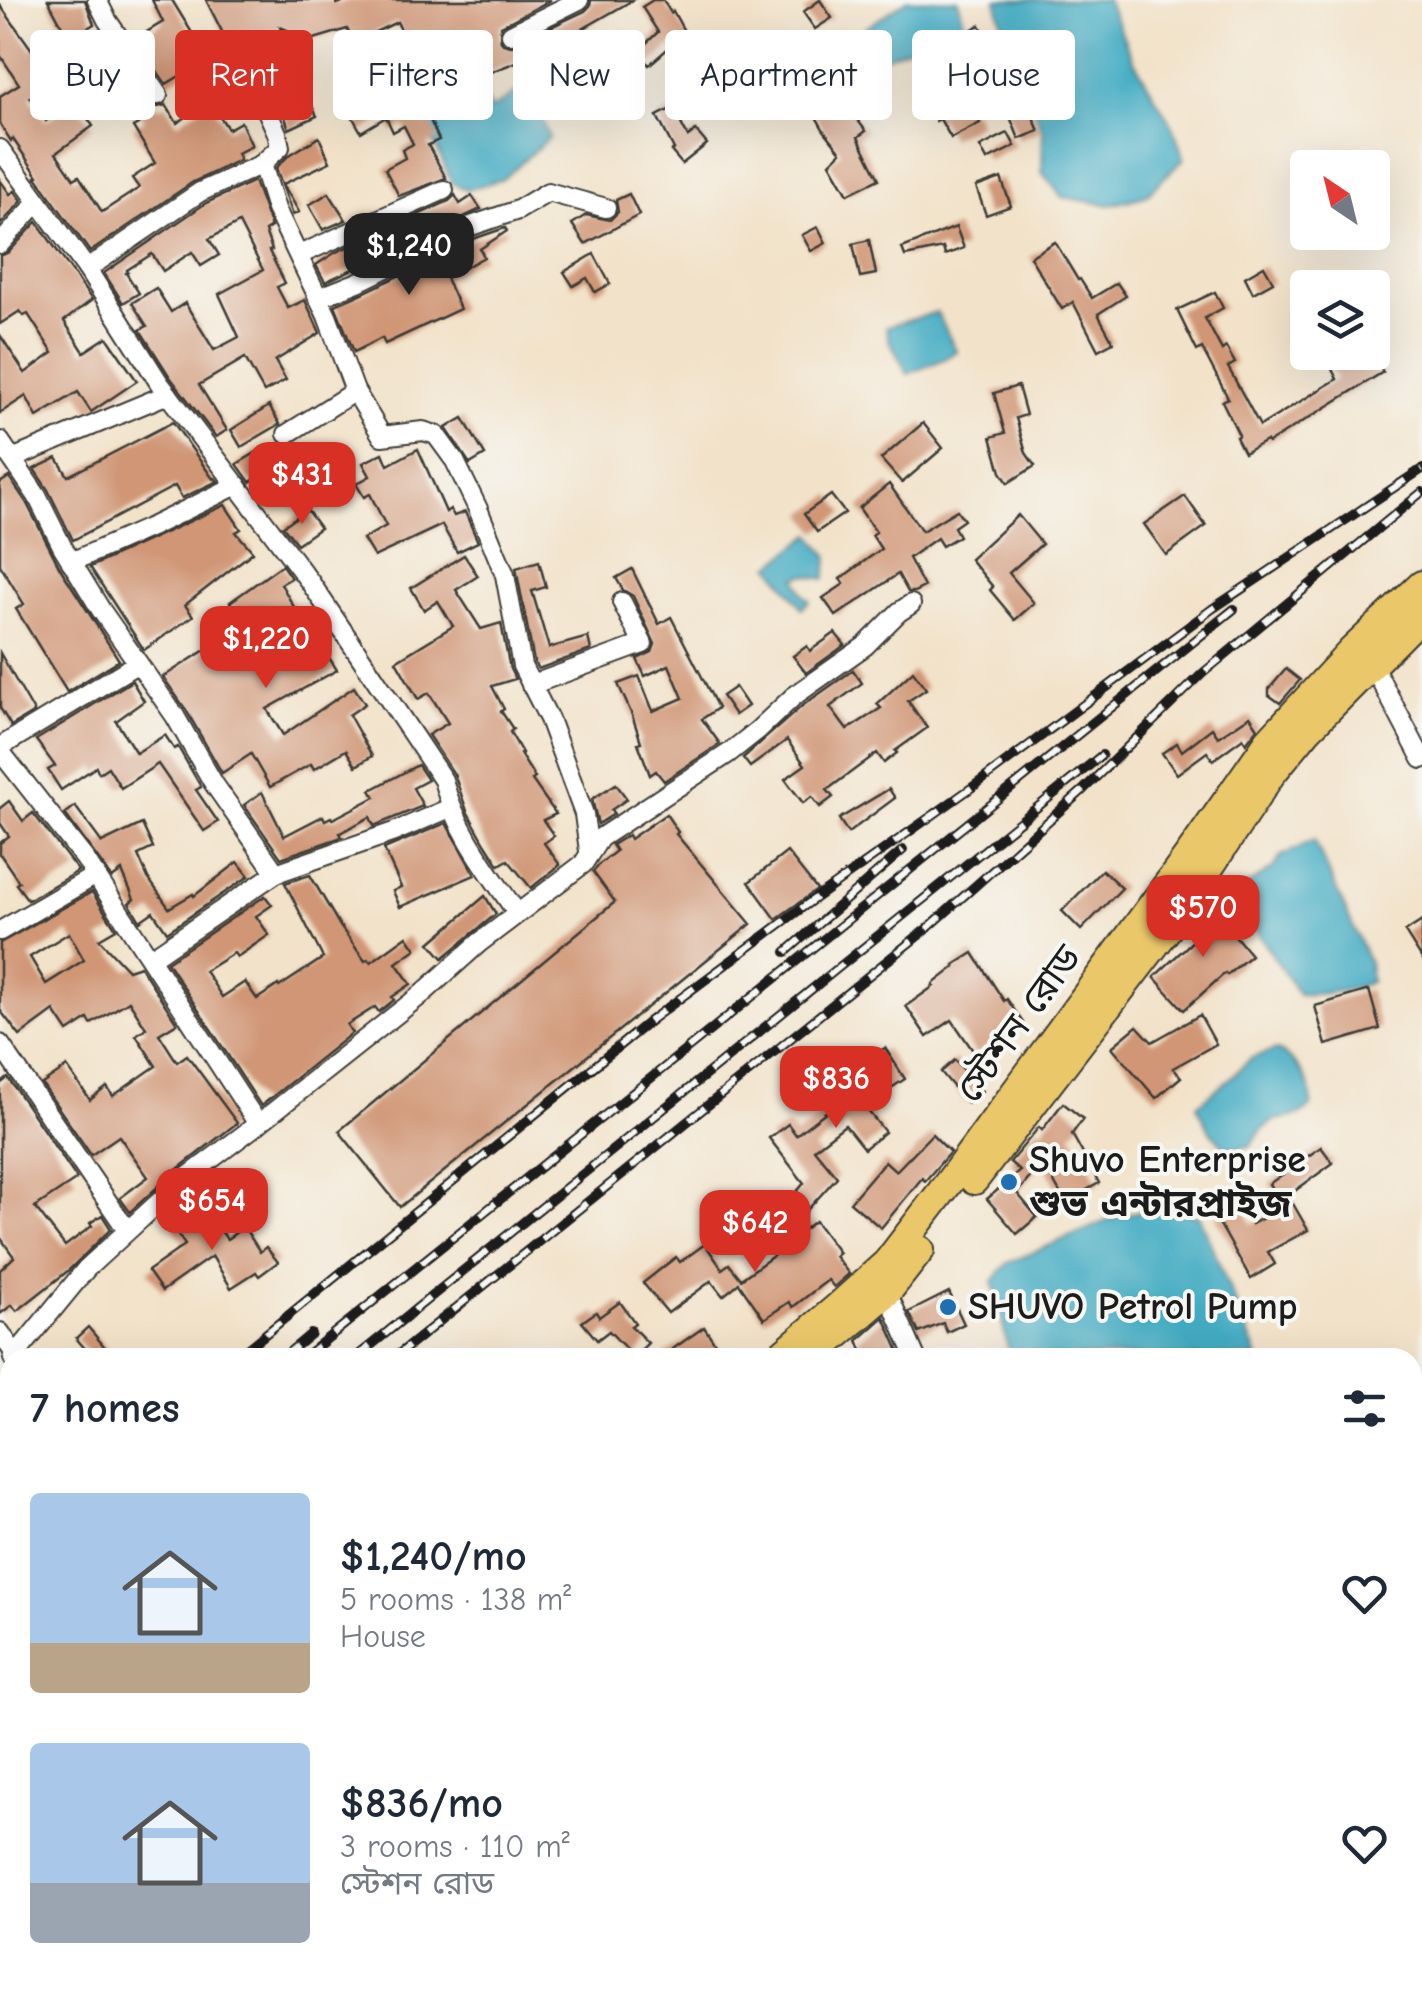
<!DOCTYPE html>
<meta charset="utf-8">
<style>
body{margin:0;font-family:"Comic Neue","Noto Sans Bengali",sans-serif;background:#f2f2f3;color:#1f2937;height:100vh;display:flex;flex-direction:column;font-size:38px;white-space:nowrap}
*{box-sizing:border-box;margin:0}
p{font-size:32px;color:#747a83}
.icon{flex:none;width:55px;height:55px;fill:none;stroke:currentColor;stroke-width:2;stroke-linecap:round;stroke-linejoin:round}
.map{position:relative;flex:1;overflow:hidden}
.side{position:absolute;left:0px;top:1348px;width:1422px;height:642px;display:flex;flex-direction:column;background:#fff;border-radius:30px 30px 0 0;box-shadow:0 10px 40px #0002}
.side>*{flex:none}
.hud{position:absolute;left:30px;top:30px;width:1362px;height:90px;display:flex;gap:20px}
.needle{width:65px;rotate:325deg}
.tools{position:absolute;left:1290px;top:150px;display:grid;gap:20px}
.tools a{display:grid;place-items:center;width:100px;height:100px;border-radius:10px;background:#fff;box-shadow:0 10px 40px #0002;font-size:50px}
.price{position:absolute;translate:-50% -85px;padding:0 22px;border-radius:20px;background:#d93025;color:#fff;font-size:32px;line-height:65px;filter:drop-shadow(0 2px 5px #0008)}
.price::after{content:'';position:absolute;left:50%;top:60px;width:30px;height:22px;margin-left:-15px;background:inherit;clip-path:polygon(0 0,100% 0,50% 100%)}
.price.current{background:#222;color:#fff}
ul{padding:0;list-style:none}
li{display:flex;align-items:center;gap:30px;height:250px;padding:0 30px}
li span{display:grid;place-items:center;flex:none;width:280px;height:200px;border-radius:10px;color:#555}
li>.icon{margin-inline-start:auto}
span .icon{width:120px;height:120px;fill:#fffc;stroke-width:1}
li b{font-size:42px}
h2{display:flex;justify-content:space-between;align-items:center;height:120px;padding:0 30px;font-size:42px}
.tag{padding:0 35px;border-radius:10px;background:#fff;box-shadow:0 10px 40px #0002;font-size:35px;line-height:90px}
.tag.current{background:#d93025;color:#fff}
.map>svg:first-child{display:block}
.water{fill:#42abc2;stroke:#2f646f;stroke-width:2.5}
.building{fill:#d09676;fill-rule:evenodd}
.lines{fill:none;stroke-linecap:round;stroke-linejoin:round}
.street-casing{stroke:#3c3a36;stroke-width:22}
.secondary-casing{stroke:#3c3a36;stroke-width:30}
.primary-casing{stroke:#3c3a36;stroke-width:32}
.street{stroke:#fff;stroke-width:18}
.secondary{stroke:#f7e9c3;stroke-width:25}
.primary{stroke:#eac769;stroke-width:28}
.rail-casing{stroke:#1c1c1c;stroke-width:10}
.rail{stroke:#f6f6f2;stroke-width:6;stroke-dasharray:19;stroke-linecap:butt}
.poi-dot{fill:#1f6fb2;stroke:#f6f6f2;stroke-width:4}
.labels{text-anchor:middle;dominant-baseline:central;stroke-width:8;stroke-linejoin:round;paint-order:stroke}
.street-label{font-size:38px;fill:#1c1c1c;stroke:#f6f6f2}
.poi-label{font-size:38px;font-weight:bold;fill:#1c1c1c;stroke:#f6f6f2;text-anchor:start}
</style>
<div class="map">
<svg width="1422" height="1989" viewBox="0 0 1422 1989">
<rect width="100%" height="100%" fill="#f6f6f2"/>
<filter id="ink" filterUnits="userSpaceOnUse"><feTurbulence type="fractalNoise" baseFrequency=".01" numOctaves="2"/><feDisplacementMap in="SourceGraphic" scale="20" xChannelSelector="R" yChannelSelector="G"/><feConvolveMatrix kernelMatrix="1 2 1 2 8 2 1 2 1" color-interpolation-filters="sRGB"/></filter>
<filter id="wash" filterUnits="userSpaceOnUse"><feTurbulence type="fractalNoise" baseFrequency=".0048" numOctaves="4" result="noise"/><feDisplacementMap in="SourceGraphic" scale="40" xChannelSelector="R" yChannelSelector="G"/><feGaussianBlur stdDeviation="2.25" result="paint"/><feColorMatrix in="noise" values="0 0 0 0 0 0 0 0 0 0 0 0 0 0 0 0 0 1.4 0 .05"/><feComposite in="paint" operator="in"/></filter>
<g filter="url(#wash)">
<rect width="100%" height="100%" fill="#f2e2c9"/>
<g class="water">
<path d="M907 0H958L965 25 869 63 848 69 842 44Z"/>
<path d="M996 0H1107L1133 59 1174 129 1184 159 1145 196 1110 205 1062 197 1042 172 1043 132 1009 47Z"/>
<path d="M436 55 472 72 491 110 518 91 539 110 549 138 503 179 467 190 452 183 437 149 413 110H400L388 83Z"/>
<path d="M937 312 956 351 945 359 908 374 889 340 886 327Z"/>
<path d="M811 534 829 557 825 579 804 575 796 578 803 594 810 601 802 608 771 566Z"/>
<path d="M1314 840 1369 962 1371 982C1347 992 1323 995 1298 994L1240 906V890L1273 868 1280 857Z"/>
<path d="M1276 1050C1297 1060 1314 1084 1311 1107L1298 1116 1275 1120 1262 1130 1250 1146 1227 1150 1210 1131 1197 1105 1233 1076 1251 1058Z"/>
<path d="M1161 1206 1199 1216 1258 1357H1010L993 1281 1008 1263 1116 1217Z"/>
</g>
<g id="blocks">
<g class="building">
<path d="M48 0H85L94 24 69 39Z"/>
<path d="M152 0H172L208 59 166 84 135 39 163 22Z"/>
<path d="M206 0H336L337 4 349 0H551L501 26 500 39 503 44 511 46 585 11 590 6 591 0H633L539 54 546 64 529 76 519 61 488 73 461 45 453 47 448 32 429 43 428 41 411 50 397 22 354 42 347 29 311 40 280 27 299 68 295 70 303 98 307 96 317 116 289 129 272 81 268 83 261 68 254 61 248 50 236 59Z"/>
<path d="M653 0H663L671 13 673 11 697 55 681 64 672 45 649 65 637 52 658 32 642 7Z"/>
<path d="M820 0 832 18 815 29 803 12Z"/>
<path d="M0 5 32 50 36 47 48 65 80 46 88 60 30 97 46 121 75 100 93 126 56 153 74 179 79 176 102 212 139 188 132 178 155 163 133 127 145 120 125 92 121 95 112 81 127 71 148 103 158 107 166 105 177 123 210 101 228 129 241 122 252 146 237 153 240 160 193 182 90 252 36 177 38 176 13 139 11 141 0 124V96L19 84 0 55Z"/>
<path d="M980 25 987 39 958 54 950 41Z"/>
<path d="M827 37 844 62 841 65 852 81 847 84 860 109 852 113 866 131 858 137 879 179 848 194 830 163 841 152 823 129 814 113 827 106 816 90 821 86 800 55Z"/>
<path d="M378 62 411 118 426 111 439 140 428 145 446 178 399 196 385 169 405 158 402 150 413 144 404 126 393 132 386 117 361 132 347 107 369 94 365 87 373 83 365 68Z"/>
<path d="M1019 84 1039 131 1019 139 1000 92Z"/>
<path d="M958 92 969 111 973 109 980 123 951 138 940 119 936 121 929 107Z"/>
<path d="M673 108 688 137 696 131 707 144 682 164 671 151 674 149 657 116Z"/>
<path d="M1008 133 1015 146 987 160 980 147Z"/>
<path d="M319 137 330 162 283 184 299 212 293 215 276 168 288 156Z"/>
<path d="M1001 178 1011 206 986 215 976 187Z"/>
<path d="M0 180 10 194 15 191 22 201 0 225Z"/>
<path d="M254 181 271 227 265 231 272 250 269 251 285 283 277 287 288 308 305 300 320 333 275 361 286 380 264 392 245 358 199 385 227 430 216 437 170 377 140 330 147 326 132 303 156 288 171 312 185 303 214 350 239 337 219 294 263 270 239 223 209 239 219 255 201 266 192 252 163 271 152 254 127 270 128 272 126 273 139 293 123 303 104 273 206 203Z"/>
<path d="M329 193 346 220 323 230 309 205Z"/>
<path d="M629 194 639 215 585 244 572 224 586 215 610 220 618 212 616 200Z"/>
<path d="M455 195 460 204 472 196 481 209 325 282 316 265 336 252 449 201Z"/>
<path d="M37 222 92 300 64 321 84 352 107 337 137 381 91 412 78 392 37 417 26 396 0 413V335L25 373 53 353 28 314 24 316 20 311 0 324V256L9 252Z"/>
<path d="M818 227 826 243 811 251 802 235Z"/>
<path d="M956 227 964 248 945 255 943 248 905 256 902 248Z"/>
<path d="M505 228 507 231 480 249 484 257 446 278 460 309 385 344 382 338 354 352 335 305 363 293 476 238Z"/>
<path d="M869 240 876 274 860 277 853 244Z"/>
<path d="M1055 242 1078 280 1080 279 1092 298 1117 283 1126 296 1098 314 1113 342 1098 350 1073 302 1062 309 1030 257Z"/>
<path d="M594 254 610 284 595 292 587 278 573 286 564 272Z"/>
<path d="M1264 266 1273 282 1253 293 1245 277Z"/>
<path d="M1215 292 1223 308 1205 318 1222 350 1226 347 1235 363 1228 367 1260 426 1337 379 1323 352H1371L1383 372 1268 443 1266 441 1244 453 1236 437 1239 435 1222 401 1228 398 1202 348 1197 351 1177 310Z"/>
<path d="M1018 386 1026 415 1016 418 1026 453 1035 466 1008 483 1001 472 991 437 1005 433 994 393Z"/>
<path d="M269 406 280 424 241 447 231 430Z"/>
<path d="M463 418 485 455 470 464 446 428Z"/>
<path d="M173 422 213 479 215 478 218 481 182 498 175 486 73 540 48 490 34 469 57 458 68 476Z"/>
<path d="M923 423 943 448 902 483 881 459Z"/>
<path d="M418 449 446 512 450 509 454 516 465 512 478 542 457 552 442 525 374 557 363 539 386 526 370 494 364 497 356 484 370 476 363 463 383 453 388 465Z"/>
<path d="M259 451 271 470 250 482 237 464Z"/>
<path d="M9 477 26 502 60 568 119 660 67 692 16 609 24 604 0 565V483Z"/>
<path d="M889 484 922 531 957 510 964 520 954 527 959 536 942 546 937 538 909 558 924 587 914 592H908L898 574 836 616 823 598 844 584 840 579 881 549 872 535 876 532 859 508Z"/>
<path d="M831 495 845 513 817 532 804 514Z"/>
<path d="M1185 496 1206 526 1166 555 1144 524Z"/>
<path d="M225 505 241 529 236 532 253 552 185 605 193 616 144 650 90 567Z"/>
<path d="M307 510 320 528 297 544 283 526Z"/>
<path d="M1018 515 1042 544 1009 573 1034 603 1015 620 990 590 993 587 970 559Z"/>
<path d="M464 555 478 576 456 590 481 629 501 623 510 669 515 679 492 686 504 709 501 711 513 729 510 732 522 753 520 754 535 778 532 780 556 814 543 820 554 836 544 843 560 865 531 888 508 860 499 865 485 843 467 811 454 774 428 735 448 723 429 693 418 699 396 661 453 626 438 601 424 610 411 588Z"/>
<path d="M539 561 546 587 532 591 549 648 588 637 591 650 538 669 534 662 516 568Z"/>
<path d="M282 565 291 578 281 584 308 632 305 634 321 660 328 656 337 670 267 709 283 735 354 687 365 704 349 715 372 756 356 766 346 750 314 769 311 764 270 787 251 754 222 773 186 710 163 677 216 643 222 652 253 637 230 602Z"/>
<path d="M632 569 659 624 671 617 718 708 702 719 720 744 664 781 656 771 650 775 638 743 641 742 632 715 618 684 639 676 653 711 683 698 669 665 645 676 637 659 652 652 655 644 633 596 623 590 616 578Z"/>
<path d="M835 633 845 645 806 673 793 656 807 646 810 651Z"/>
<path d="M0 653 34 712 11 726 0 708Z"/>
<path d="M1286 669 1300 680 1280 703 1269 695V689Z"/>
<path d="M853 670 862 683 830 707 847 730 881 708 877 704 913 671 926 689 908 701 927 728 895 751 897 753 884 763 877 753 827 790 833 797 820 807 812 797 803 803 785 779 805 765 787 740 750 767 743 758 802 706Z"/>
<path d="M132 681 144 701 116 721 136 753 165 735 174 749 178 747 201 787 196 790 218 822 204 831 158 764 121 788 108 767 99 773 96 767 61 790 48 770 55 766 36 740Z"/>
<path d="M735 687 748 706 735 715 722 696Z"/>
<path d="M1250 716 1258 728 1246 743 1243 738 1213 760 1207 752 1177 774 1162 753 1177 743 1182 751 1212 728 1218 737Z"/>
<path d="M418 765 428 780 413 788 423 806 374 826 370 817 340 833 342 837 281 858 244 805 262 792 284 836 323 816 325 820 331 817 333 819 375 797 371 790Z"/>
<path d="M616 784 627 799 611 810 614 814 598 824 592 799Z"/>
<path d="M889 789 895 798 848 833 839 819Z"/>
<path d="M9 801 23 821 33 813 78 871 28 900 16 884 19 882 0 854V843L9 836 0 823V808Z"/>
<path d="M75 806 102 843 142 824 153 848 138 855 148 878 169 908 193 894 194 896 238 862 249 876 167 932 153 912 140 921 129 903 134 899 122 871 112 878 65 814Z"/>
<path d="M666 814 678 832 676 834 751 924 400 1207 339 1131 615 902 593 872 598 865 616 851 612 845 628 835 630 839Z"/>
<path d="M446 823 475 875 400 907 393 891 401 887 384 849Z"/>
<path d="M787 852 817 890 776 919 749 882Z"/>
<path d="M1102 870 1122 888 1081 930 1062 911Z"/>
<path d="M310 875 340 926 365 961 368 959 371 962 407 936 416 949 396 963 411 984 392 997 394 1000 379 1012 375 1007 347 1025 352 1033 261 1106 167 962 265 896 272 905 256 916 269 935 237 957 234 953 205 971 222 997 245 982 257 999 278 985 279 987 323 958 285 883Z"/>
<path d="M92 892 116 929 99 939 128 970 140 966 177 1023 159 1034 177 1062 187 1055 237 1123 174 1172 130 1212 120 1198 148 1177 119 1136 91 1155 42 1084 67 1067 90 1100 107 1087 113 1096 156 1066 136 1035 146 1028 129 1001 91 1024 88 1019 68 1032 54 1011 20 1036 0 1010V943ZM69 933 84 960 46 984 30 957Z"/>
<path d="M485 896 496 914 443 958 430 943Z"/>
<path d="M1212 908 1251 955 1227 975 1225 973 1184 1010 1154 977 1196 938 1188 930Z"/>
<path d="M1422 921V959L1405 932Z"/>
<path d="M973 953 1004 1001 1007 999 1023 1023 976 1055 952 1020 927 1037 906 1006 934 986 933 984 955 967 954 965Z"/>
<path d="M1369 990 1380 1029 1326 1045 1315 1006Z"/>
<path d="M1200 1015 1216 1044 1173 1068 1181 1077 1156 1098 1112 1047 1137 1026 1152 1042Z"/>
<path d="M885 1048 905 1079 876 1098 879 1103 868 1111 885 1132 864 1149 845 1125 814 1149 837 1177 801 1217 787 1204 804 1183 769 1138 788 1124 796 1135 871 1077 861 1063Z"/>
<path d="M955 1060 982 1091 967 1103 941 1072Z"/>
<path d="M8 1078 77 1179 35 1207 65 1246 92 1226 90 1223 102 1215 111 1229 69 1270 17 1311 12 1305 0 1314V1270L14 1257 0 1237V1084Z"/>
<path d="M1063 1103 1083 1119 1072 1134 1099 1183 1065 1202 1043 1162 1017 1193 1037 1217 1017 1234 987 1199 1020 1171 1010 1162 1039 1127 1042 1130Z"/>
<path d="M932 1134 950 1152 925 1181 922 1178 881 1228 850 1202 885 1161 896 1171Z"/>
<path d="M1321 1147 1333 1163 1281 1201 1269 1184Z"/>
<path d="M1292 1202 1308 1230 1268 1252 1275 1264 1251 1279 1215 1216 1245 1210 1252 1224Z"/>
<path d="M203 1206 227 1239 244 1227 260 1252 266 1247 278 1262 259 1276 256 1272 231 1288 212 1256 162 1291 148 1271 185 1245 173 1227Z"/>
<path d="M815 1221 839 1253 835 1256 849 1274 834 1287 828 1280 793 1307 789 1302 764 1319 739 1283 723 1296 711 1281 668 1313 643 1283 676 1257 680 1262 705 1244 722 1269 729 1264 741 1279 801 1236 799 1233Z"/>
<path d="M949 1292 964 1324 947 1332 943 1323 919 1333 909 1312Z"/>
<path d="M620 1302 635 1323 631 1326 648 1343 634 1357 609 1331 597 1340 582 1322 596 1312 599 1317Z"/>
<path d="M884 1317 902 1358H865L858 1340Z"/>
<path d="M88 1327 114 1358H93L76 1338Z"/>
<path d="M704 1327 725 1358H660Z"/>
</g>
</g>
</g>
<g filter="url(#ink)">
<use href="#blocks" fill-opacity="0" stroke="#3c3a36" stroke-width="2.5"/>
<g class="lines">
<defs>
<g id="street">
<path d="M97 0 107 20 158 95"/>
<path d="M511 34 579 0"/>
<path d="M250 73 277 133 280 147 262 164 276 209 327 316 355 391 382 436 423 431 436 435 455 461 478 509 505 575 522 666 549 719 584 814 589 851"/>
<path d="M0 149 87 269 160 384 310 582 443 780C456 830 488 871 517 913"/>
<path d="M0 244 38 202"/>
<path d="M299 255 444 190"/>
<path d="M87 269 200 192 262 164"/>
<path d="M318 298 358 282 471 226 518 210 548 192 606 208"/>
<path d="M287 434 355 391"/>
<path d="M0 441 37 496 62 546 101 610 175 716 214 784 276 873"/>
<path d="M12 459 168 394"/>
<path d="M71 562 153 526 237 485"/>
<path d="M1372 664 1422 759"/>
<path d="M531 685 643 644 622 602"/>
<path d="M0 747 138 663"/>
<path d="M0 751 85 859 258 1124"/>
<path d="M0 931 96 875"/>
<path d="M151 958 276 873 394 832 450 808"/>
<path d="M0 1044 127 1230"/>
<path d="M887 1292 916 1358"/>
<path d="M0 1332 15 1354"/>
<path d="M13 1358 86 1269 182 1181 258 1124 422 994 479 943 583 864 600 838 729 753 758 730 794 696 865 646 899 612 911 604"/>
<path d="M1412 1487 1422 1482"/>
<path d="M1412 1955 1422 1967"/>
<path d="M410 1980 414 1989"/>
<path d="M768 1980 772 1989"/>
<path d="M973 1980 977 1989"/>
<path d="M1375 1980 1381 1989"/>
</g>
<g id="secondary">
<path d="M1412 1852 1422 1846"/>
<path d="M1165 1989 1181 1980"/>
</g>
<g id="primary">
<path d="M974 1180 1177 916 1271 774 1307 730 1422 614"/>
<path d="M778 1358 837 1308 887 1263 956 1173 1190 854 1269 741 1351 652 1422 585"/>
<path d="M810 1358 887 1292 920 1250"/>
<path d="M0 1811 10 1804"/>
<path d="M0 1837 10 1829"/>
</g>
</defs>
<use href="#street" class="street-casing"/>
<use href="#secondary" class="secondary-casing"/>
<use href="#primary" class="primary-casing"/>
<use href="#street" class="street"/>
<use href="#secondary" class="secondary"/>
<use href="#primary" class="primary"/>
<defs>
<g id="rail">
<path d="M786 952 903 850"/>
<path d="M236 1358 651 1020 810 902 974 786 1212 609 1422 469"/>
<path d="M282 1358 311 1334"/>
<path d="M303 1358 1234 609"/>
<path d="M355 1358 1102 755"/>
<path d="M394 1358 929 927 1082 791 1203 673 1422 492"/>
<path d="M0 1549 10 1541"/>
<path d="M0 1585 10 1577"/>
<path d="M0 1643 10 1635"/>
<path d="M0 1674 10 1666"/>
</g>
</defs>
<use href="#rail" class="rail-casing"/>
<use href="#rail" class="rail"/>
</g>
</g>
<g class="poi-dot">
<circle cx="1009" cy="1182" r="10"/>
<circle cx="948" cy="1307" r="10"/>
</g>
<g class="labels">
<g class="street-label">
<text transform="translate(1019 1024) rotate(-54)">স্টেশন রোড</text>
</g>
<g class="poi-label">
<text x="1029" y="1160">Shuvo Enterprise<tspan x="1029" dy="44">শুভ এন্টারপ্রাইজ</tspan></text>
<text x="968" y="1307">SHUVO Petrol Pump</text>
</g>
</g>
</svg>
<div class="tools">
<a><svg class="needle" viewBox="-14 -14 28 28"><path d="M0-13l5 13h-10z" fill="#e53935"/><path d="M0 13l5-13h-10z" fill="#747a83"/></svg></a>
<a><svg class="icon" aria-label="layers" viewBox="0 0 24 24"><path d="M12 4l9 5-9 5-9-5zM3 14l9 5 9-5"/></svg></a>
</div>
<b class="price current" style="left:409px;top:298px">$1,240</b>
<b class="price" style="left:302px;top:527px">$431</b>
<b class="price" style="left:266px;top:691px">$1,220</b>
<b class="price" style="left:1203px;top:960px">$570</b>
<b class="price" style="left:836px;top:1131px">$836</b>
<b class="price" style="left:212px;top:1253px">$654</b>
<b class="price" style="left:755px;top:1275px">$642</b>
<div class="hud">
<a class="tag">Buy</a>
<a class="tag current">Rent</a>
<a class="tag">Filters</a>
<a class="tag">New</a>
<a class="tag">Apartment</a>
<a class="tag">House</a>
</div>
<section class="side">
<h2>7 homes<svg class="icon" aria-label="filters" viewBox="0 0 24 24"><path d="M4 7h16M4 17h16"/><circle cx="9" cy="7" r="2"/><circle cx="15" cy="17" r="2"/></svg></h2>
<ul>
<li><span style="background:linear-gradient(#a9c7e8 75%,#b9a48a 0)"><svg class="icon" aria-label="home" viewBox="0 0 24 24"><path d="M3 11l9-7 9 7M6 9v11h12V9"/></svg></span><div><b>$1,240/mo</b><p>5 rooms · 138 m²</p><p>House</p></div><svg class="icon" aria-label="heart" viewBox="0 0 24 24"><path d="M12 20l-8-8c-3-5 5-10 8-4 3-6 11-1 8 4z"/></svg></li>
<li><span style="background:linear-gradient(#a9c7e8 70%,#9aa5b1 0)"><svg class="icon" aria-label="home" viewBox="0 0 24 24"><path d="M3 11l9-7 9 7M6 9v11h12V9"/></svg></span><div><b>$836/mo</b><p>3 rooms · 110 m²</p><p>স্টেশন রোড</p></div><svg class="icon" aria-label="heart" viewBox="0 0 24 24"><path d="M12 20l-8-8c-3-5 5-10 8-4 3-6 11-1 8 4z"/></svg></li>
</ul>
</section>
</div>
